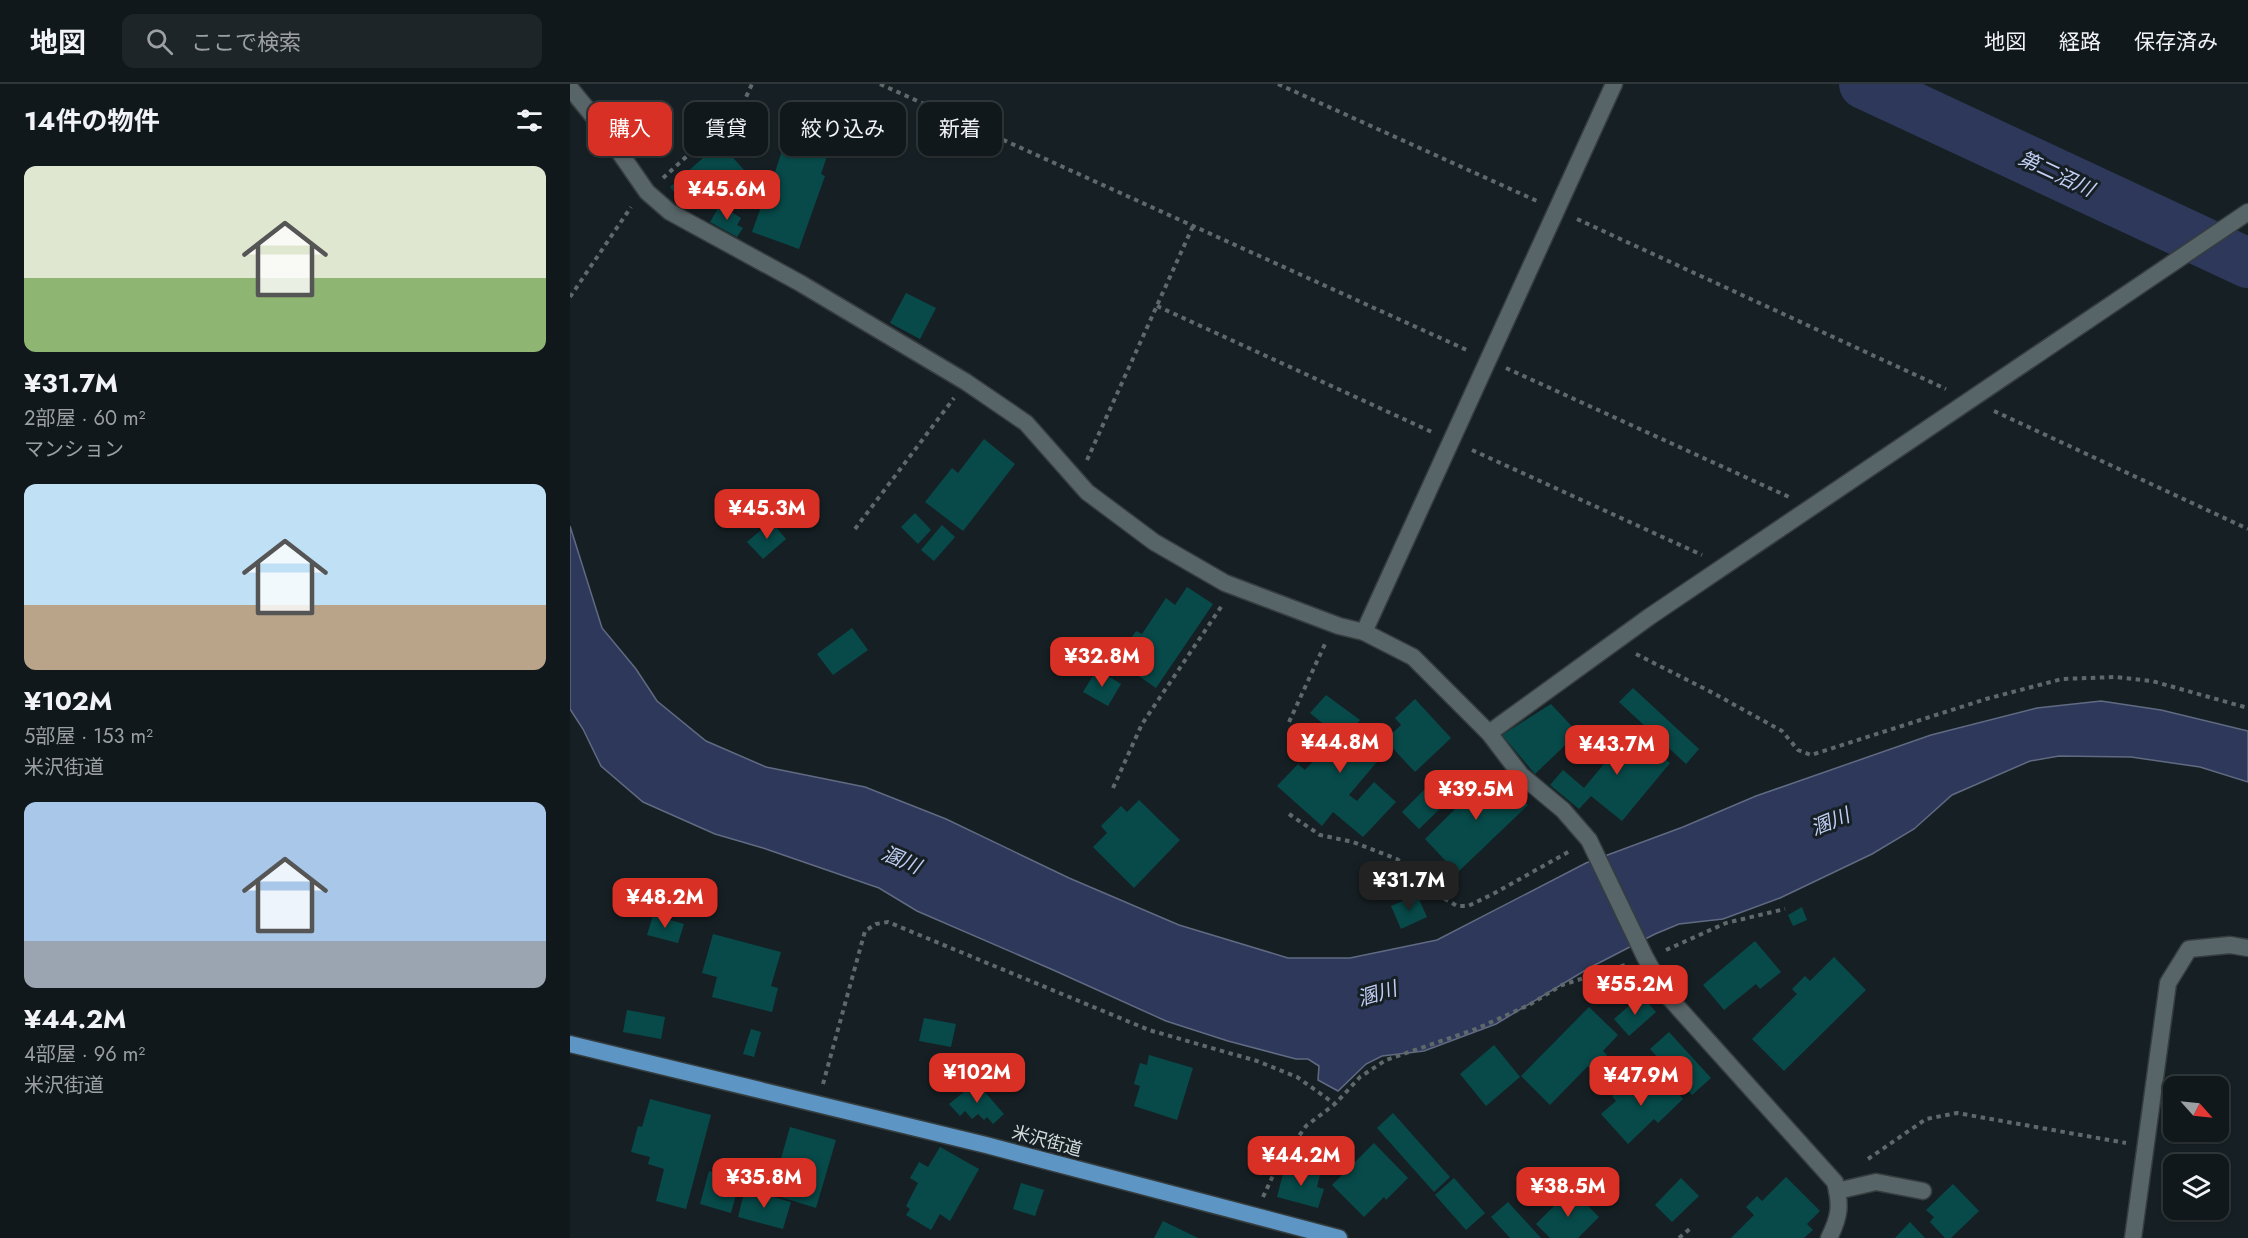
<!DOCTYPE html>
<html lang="ja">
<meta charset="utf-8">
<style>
body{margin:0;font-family:Jost,"Noto Sans JP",sans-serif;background:#1e2528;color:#f1f3f6;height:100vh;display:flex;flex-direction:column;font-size:22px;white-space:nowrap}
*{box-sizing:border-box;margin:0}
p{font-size:20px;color:#9ca0a3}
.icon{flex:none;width:33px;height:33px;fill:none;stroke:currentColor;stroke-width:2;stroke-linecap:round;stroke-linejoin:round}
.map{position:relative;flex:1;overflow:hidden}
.details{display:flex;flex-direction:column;background:#10181b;width:570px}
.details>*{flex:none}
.hud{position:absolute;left:18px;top:18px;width:570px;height:54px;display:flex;gap:12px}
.needle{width:39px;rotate:117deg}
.controls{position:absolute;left:1593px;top:992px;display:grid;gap:12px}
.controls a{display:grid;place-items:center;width:66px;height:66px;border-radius:12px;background:#10181b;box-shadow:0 2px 4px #0004,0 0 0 2px #30373a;font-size:30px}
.price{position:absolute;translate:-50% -51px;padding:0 14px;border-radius:12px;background:#d93025;color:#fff;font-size:20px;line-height:39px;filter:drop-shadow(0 2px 3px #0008)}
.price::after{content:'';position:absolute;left:50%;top:36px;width:18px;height:14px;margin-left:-9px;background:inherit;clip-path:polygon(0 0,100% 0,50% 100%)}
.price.current{background:#222;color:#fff}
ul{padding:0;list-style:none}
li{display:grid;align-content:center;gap:12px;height:318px;padding:0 24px}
li span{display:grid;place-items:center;height:186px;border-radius:12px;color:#555}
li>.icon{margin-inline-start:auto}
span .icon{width:108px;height:108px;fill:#fffc;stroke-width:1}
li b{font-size:26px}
h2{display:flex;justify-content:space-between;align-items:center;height:72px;padding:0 24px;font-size:26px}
.tag{padding:0 21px;border-radius:12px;background:#10181b;box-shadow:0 2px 4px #0004,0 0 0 2px #30373a;font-size:21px;line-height:54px}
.tag.current{background:#d93025;color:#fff}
header{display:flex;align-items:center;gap:36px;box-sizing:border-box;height:84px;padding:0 30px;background:#10181b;border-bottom:2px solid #30373a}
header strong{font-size:28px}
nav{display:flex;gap:33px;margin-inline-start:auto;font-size:21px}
.search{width:420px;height:54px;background:#1e2528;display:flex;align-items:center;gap:15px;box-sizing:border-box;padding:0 21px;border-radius:12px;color:#9ca0a3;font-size:22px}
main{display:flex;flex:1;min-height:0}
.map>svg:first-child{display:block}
.water{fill:#2e385a;stroke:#606a82;stroke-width:1.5}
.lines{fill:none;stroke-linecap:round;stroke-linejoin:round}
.river{stroke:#2e385a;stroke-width:50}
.building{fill:#074a49}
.service-casing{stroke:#363d3f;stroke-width:19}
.minor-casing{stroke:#363d3f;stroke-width:19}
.trunk-casing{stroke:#363d3f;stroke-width:19}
.path{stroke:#5f686b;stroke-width:4;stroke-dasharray:4.5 4.5;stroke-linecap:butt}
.service{stroke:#586568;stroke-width:16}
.minor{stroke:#586568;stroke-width:16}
.trunk{stroke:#5d96c4;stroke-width:16}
.labels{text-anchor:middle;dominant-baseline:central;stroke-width:6;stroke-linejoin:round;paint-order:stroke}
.street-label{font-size:18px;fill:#d6dddf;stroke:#162024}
.water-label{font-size:20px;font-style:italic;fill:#c2cef4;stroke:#162024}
</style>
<header>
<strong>地図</strong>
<div class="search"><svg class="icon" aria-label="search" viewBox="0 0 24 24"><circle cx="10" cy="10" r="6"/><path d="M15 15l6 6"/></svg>ここで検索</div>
<nav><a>地図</a><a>経路</a><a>保存済み</a></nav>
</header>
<main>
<section class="details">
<h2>14件の物件<svg class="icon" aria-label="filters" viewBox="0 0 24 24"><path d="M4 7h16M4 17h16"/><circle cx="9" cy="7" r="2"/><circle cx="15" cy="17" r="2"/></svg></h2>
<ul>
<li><span style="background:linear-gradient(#dfe7d0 60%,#8fb573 0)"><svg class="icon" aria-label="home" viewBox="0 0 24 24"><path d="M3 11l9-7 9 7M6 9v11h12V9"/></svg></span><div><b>¥31.7M</b><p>2部屋 · 60 m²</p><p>マンション</p></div></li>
<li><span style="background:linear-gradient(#bfe0f5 65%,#b9a48a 0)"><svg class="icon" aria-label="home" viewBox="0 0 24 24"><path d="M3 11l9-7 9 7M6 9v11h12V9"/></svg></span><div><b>¥102M</b><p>5部屋 · 153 m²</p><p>米沢街道</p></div></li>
<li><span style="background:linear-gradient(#a9c7e8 75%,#9aa5b1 0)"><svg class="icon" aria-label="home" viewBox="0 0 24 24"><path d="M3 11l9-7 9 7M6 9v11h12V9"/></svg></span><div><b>¥44.2M</b><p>4部屋 · 96 m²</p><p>米沢街道</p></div></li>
</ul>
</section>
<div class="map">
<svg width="1678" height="1154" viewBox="0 0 1678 1154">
<rect width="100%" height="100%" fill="#162024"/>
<path class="water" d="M0 442 32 544 66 585 87 617 136 657 196 683 295 703 376 735 499 794 609 841 718 874H780L867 856 1016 779 1113 743 1186 712 1361 651 1467 624 1531 617 1591 626 1678 647V698L1630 683 1561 673 1489 672 1460 677 1382 711 1344 745 1302 770 1210 814 1153 835 1109 840 1085 850 1019 884 926 940 854 967 812 972 796 980 768 1007 748 996 749 982 738 975H726L658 957 596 937 481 885 347 827 309 804 193 764 145 750 73 718 31 682 13 645 0 625Z"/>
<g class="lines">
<path class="river" d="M1294 0 1678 179"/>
</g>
<g class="building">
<path d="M216 55 258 69 251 90 255 92 229 165 182 148 197 106 192 105 197 91 203 94Z"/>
<path d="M150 59 174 86 138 118 134 113 119 126 100 103Z"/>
<path d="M150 121 171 134 167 141 173 144 167 153 140 138Z"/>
<path d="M336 209 366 224 350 255 320 239Z"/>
<path d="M414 355 445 380 393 447 355 418 382 384 388 389Z"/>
<path d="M345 429 361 446 348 460 331 443Z"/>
<path d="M201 437 216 455 193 475 177 458Z"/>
<path d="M372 441 385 453 364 477 351 466Z"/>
<path d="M617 503 643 520 586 604 554 582 561 571 553 566 566 547 572 550 596 514 605 521Z"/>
<path d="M282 544 298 566 263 591 247 570Z"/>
<path d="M527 585 551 600 538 622 513 608Z"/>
<path d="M1063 604 1129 665 1116 680 1049 618Z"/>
<path d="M756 611 790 636 785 642 816 667 779 711 787 717 804 698 826 718 793 753 763 728 752 742 707 702 728 680 735 686 745 675 748 678 768 652 740 629Z"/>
<path d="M845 615 881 654 845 688 815 656 831 641 825 634Z"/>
<path d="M981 620 1008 649 965 690 932 651Z"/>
<path d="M1062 647 1100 679 1052 737 1021 712 1009 725 980 701 993 686 1014 704 1038 675 1029 668 1045 649 1054 657Z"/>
<path d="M925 687 958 721 887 789 855 755 893 717 890 714 901 703 905 706Z"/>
<path d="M861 699 878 717 849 745 832 728Z"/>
<path d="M569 716 610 756 564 804 523 763 537 749 531 742 551 722 557 728Z"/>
<path d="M847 811 857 833 831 845 821 822Z"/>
<path d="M1232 823 1237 836 1223 842 1218 831Z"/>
<path d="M83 831 114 840 108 859 77 851Z"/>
<path d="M143 850 211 868 201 902 208 904 202 928 142 913 147 893 132 889Z"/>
<path d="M1185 857 1211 888 1190 905 1186 900 1154 926 1133 901Z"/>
<path d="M1264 873 1296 906 1214 987 1182 955 1227 910 1222 905 1235 892 1240 897Z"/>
<path d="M1071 911 1086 928 1059 952 1044 935Z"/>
<path d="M1019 923 1048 951 1033 967 1037 971 1022 987 1018 982 980 1021 951 992Z"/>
<path d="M57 926 95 933 91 955 53 948Z"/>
<path d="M354 934 386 940 381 963 349 957Z"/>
<path d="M181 945 191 948 184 973 173 970Z"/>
<path d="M1099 948 1141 994 1122 1011 1080 965Z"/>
<path d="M924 961 950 993 916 1022 890 990Z"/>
<path d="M579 971 623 984 607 1036 564 1022 570 1002 564 1000 570 979 577 981Z"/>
<path d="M1088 987 1113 1015 1088 1039 1084 1035 1058 1060 1031 1030 1046 1017 1042 1012 1053 1001 1063 1011Z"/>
<path d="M406 998 434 1030 423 1040 417 1033 414 1036 408 1030 402 1035 395 1027 390 1032 379 1020Z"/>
<path d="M80 1015 141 1031 116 1125 86 1117 94 1085 78 1080 80 1073 61 1068 68 1042 72 1043Z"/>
<path d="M823 1029 880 1093 864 1108 807 1044Z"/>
<path d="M220 1043 266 1056 246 1124 201 1110Z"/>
<path d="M804 1059 838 1094 816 1116 814 1113 794 1133 762 1101Z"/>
<path d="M370 1063 409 1085 380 1137 370 1130 361 1146 336 1131 340 1125 336 1122 348 1099 340 1094 349 1078 358 1083Z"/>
<path d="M715 1082 750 1091 747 1103 754 1105 748 1124 707 1113Z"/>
<path d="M139 1087 170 1096 161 1129 130 1120Z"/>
<path d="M1216 1093 1250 1127 1237 1140 1243 1146 1234 1154H1161L1184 1131 1176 1123 1187 1112 1192 1117Z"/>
<path d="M884 1094 915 1129 896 1146 865 1111Z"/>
<path d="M1111 1094 1129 1112 1102 1138 1085 1121Z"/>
<path d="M451 1099 474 1106 465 1132 443 1125Z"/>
<path d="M1383 1100 1409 1127 1381 1154H1375L1360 1138 1364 1133 1356 1126Z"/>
<path d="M175 1105 221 1118 213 1145 168 1133Z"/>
<path d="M1001 1105 1029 1133 1008 1154H980L966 1140Z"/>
<path d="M938 1118 971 1154H940L921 1133Z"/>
<path d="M593 1137 628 1154H584Z"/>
<path d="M1340 1138 1355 1154H1325Z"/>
</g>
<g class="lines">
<defs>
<path id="service" d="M1267 1107 1306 1098 1353 1107"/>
<g id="minor">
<path d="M0 4 32 43 77 108 100 128 230 199 396 298 456 339 517 408 584 458 655 499 769 542 794 548 843 573 919 649 951 691 993 726 1019 756 1075 873 1095 909 1265 1098C1271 1121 1270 1132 1259 1154"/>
<path d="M794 548 1044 0"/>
<path d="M919 649 1079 533 1678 128"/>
<path d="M1563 1154 1598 899 1619 865 1660 861 1678 864"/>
</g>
<path id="trunk" d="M0 960 416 1061 769 1154"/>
</defs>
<use href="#service" class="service-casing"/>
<use href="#minor" class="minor-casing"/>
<use href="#trunk" class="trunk-casing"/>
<g class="path">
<path d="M310 0 899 267"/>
<path d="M708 0 967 117"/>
<path d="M93 94 172 22 182 0"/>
<path d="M1007 135 1376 305"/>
<path d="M0 213 61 123"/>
<path d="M587 222 862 348"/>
<path d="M936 284 1219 413"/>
<path d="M1424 327 1678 445"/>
<path d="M902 366 1132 471"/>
<path d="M517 376 623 142"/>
<path d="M285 445 384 314"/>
<path d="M1066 570 1143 609 1212 647 1228 666 1241 671 1416 615 1492 595 1545 593 1582 597 1678 624"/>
<path d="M719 638 755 560"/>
<path d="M543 704 572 640 653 520"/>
<path d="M719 730 750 751 783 758 827 775 872 813 887 822H898L923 810 1000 767"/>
<path d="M1096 866 1156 839 1215 825"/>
<path d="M253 1000 295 847 306 840 318 838 579 946 687 977 727 993 765 1020"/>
<path d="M1298 1075 1356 1035 1387 1029 1556 1059"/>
<path d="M693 1113 707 1083 736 1042 765 1020 790 993 816 976 906 945 959 921 992 901 1055 881"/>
<path d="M1109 1154 1122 1143"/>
</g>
<use href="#service" class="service"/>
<use href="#minor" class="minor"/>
<use href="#trunk" class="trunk"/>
</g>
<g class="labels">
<g class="street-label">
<text transform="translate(477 1057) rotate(15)">米沢街道</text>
</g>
<g class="water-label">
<text transform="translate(1486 90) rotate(25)">第二沼川</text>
<text transform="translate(1260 738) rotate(-22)">溷川</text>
<text transform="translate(331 776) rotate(23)">溷川</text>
<text transform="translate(807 910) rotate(-17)">溷川</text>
</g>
</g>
</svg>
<div class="controls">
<a><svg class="needle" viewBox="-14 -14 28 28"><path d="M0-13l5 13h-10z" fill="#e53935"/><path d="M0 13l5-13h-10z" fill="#9ca0a3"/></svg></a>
<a><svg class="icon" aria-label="layers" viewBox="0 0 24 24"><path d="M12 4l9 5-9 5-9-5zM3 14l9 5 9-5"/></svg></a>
</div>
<b class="price" style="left:157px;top:137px">¥45.6M</b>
<b class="price" style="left:197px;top:456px">¥45.3M</b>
<b class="price" style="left:532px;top:604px">¥32.8M</b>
<b class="price" style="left:770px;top:690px">¥44.8M</b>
<b class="price" style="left:1047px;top:692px">¥43.7M</b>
<b class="price" style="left:906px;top:737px">¥39.5M</b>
<b class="price current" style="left:839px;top:828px">¥31.7M</b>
<b class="price" style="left:95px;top:845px">¥48.2M</b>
<b class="price" style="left:1065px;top:932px">¥55.2M</b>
<b class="price" style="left:407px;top:1020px">¥102M</b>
<b class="price" style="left:1071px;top:1023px">¥47.9M</b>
<b class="price" style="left:731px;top:1103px">¥44.2M</b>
<b class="price" style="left:194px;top:1125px">¥35.8M</b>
<b class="price" style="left:998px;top:1134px">¥38.5M</b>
<div class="hud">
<a class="tag current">購入</a>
<a class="tag">賃貸</a>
<a class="tag">絞り込み</a>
<a class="tag">新着</a>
</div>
</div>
</main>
